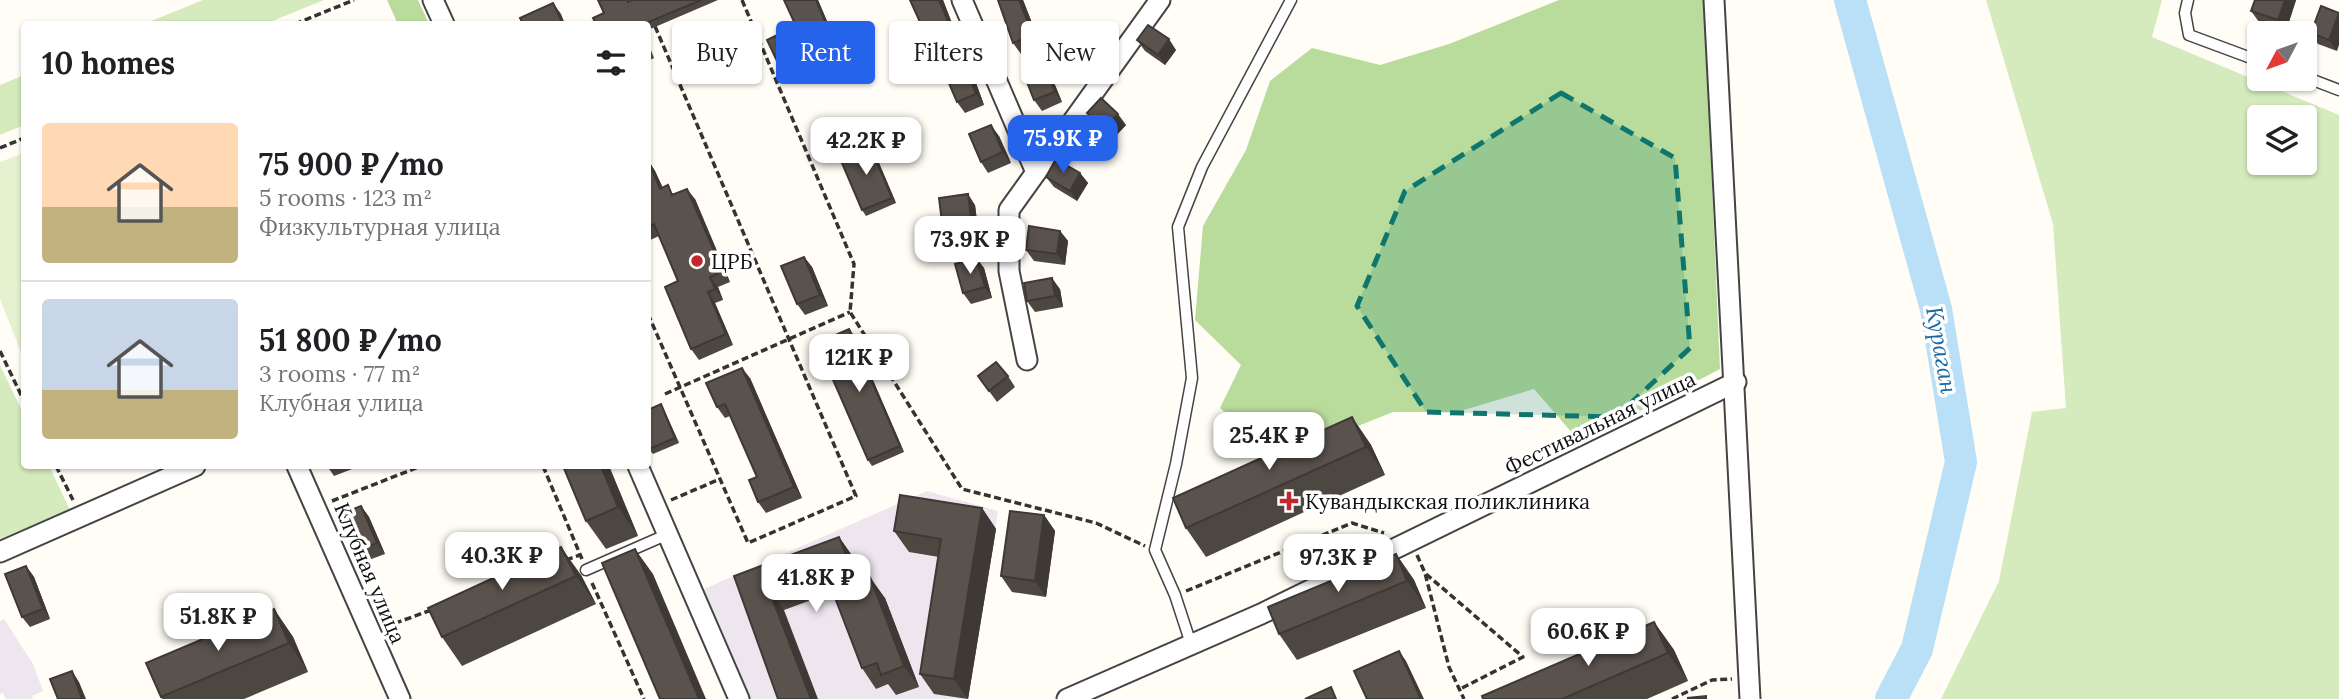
<!DOCTYPE html>
<meta charset="utf-8">
<style>
body{margin:0;font-family:Lora,serif;background:#f6f6f6;color:#202124;height:100vh;display:flex;flex-direction:column;font-size:26px;white-space:nowrap}
*{box-sizing:border-box;margin:0}
p{font-size:23px;color:#757577}
.icon{flex:none;width:38px;height:38px;fill:none;stroke:currentColor;stroke-width:2;stroke-linecap:round;stroke-linejoin:round}
.map{position:relative;flex:1;overflow:hidden}
.drawer{position:absolute;left:21px;top:21px;width:630px;height:448px;display:flex;flex-direction:column;background:#fff;border-radius:7px;box-shadow:0 2px 5px #0004}
.drawer>*{flex:none}
.banner{position:absolute;left:672px;top:21px;width:665px;height:63px;display:flex;gap:14px}
.needle{width:46px;rotate:229deg}
.fabs{position:absolute;left:2247px;top:21px;display:grid;gap:14px}
.fabs a{display:grid;place-items:center;width:70px;height:70px;border-radius:7px;background:#fff;box-shadow:0 2px 5px #0004;font-size:35px}
.price{position:absolute;translate:-50% -60px;padding:0 16px;border-radius:14px;background:#fff;color:#222;font-size:23px;line-height:46px;filter:drop-shadow(0 2px 4px #0008)}
.price::after{content:'';position:absolute;left:50%;top:42px;width:21px;height:16px;margin-left:-10px;background:inherit;clip-path:polygon(0 0,100% 0,50% 100%)}
.price.current{background:#2563eb;color:#fff}
ul{padding:0;list-style:none}
li{display:flex;align-items:center;gap:21px;height:175px;padding:0 21px}
li+li{border-top:2px solid #e0e0e0}
li span{display:grid;place-items:center;flex:none;width:196px;height:140px;border-radius:7px;color:#555}
li>.icon{margin-inline-start:auto}
span .icon{width:84px;height:84px;fill:#fffc;stroke-width:1}
li b{font-size:30px}
h2{display:flex;justify-content:space-between;align-items:center;height:84px;padding:0 21px;font-size:30px}
.pill{padding:0 24px;border-radius:7px;background:#fff;box-shadow:0 2px 5px #0004;font-size:24px;line-height:63px}
.pill.current{background:#2563eb;color:#fff}
.map>svg:first-child{display:block}
.industrial{fill:#eee6ef}
.green{fill:#d5ebbd;fill-rule:evenodd}
.forest{fill:#b9dc9c}
.pitch{fill:#e6f2cf}
.lines{fill:none;stroke-linecap:round;stroke-linejoin:round}
.river{stroke:#b9e0f7;stroke-width:32}
.lane-casing{stroke:#444;stroke-width:13}
.street-casing{stroke:#444;stroke-width:23}
.path{stroke:#333;stroke-width:3.5;stroke-dasharray:7 3.5;stroke-linecap:butt}
.lane{stroke:#fff;stroke-width:10}
.street{stroke:#fff;stroke-width:19}
.wall{fill:#4d4742}
.shaded-wall{fill:#3f3936}
.building{fill:#5a524d;stroke:#3f3936;stroke-width:2}
.marked{fill:#0f766e;fill-opacity:0.2;stroke:#0f766e;stroke-width:5;stroke-dasharray:14 9;stroke-linejoin:round}
.poi-dot{fill:#c4262e;stroke:#fff;stroke-width:2.5}
.labels{text-anchor:middle;dominant-baseline:central;stroke-width:7;stroke-linejoin:round;paint-order:stroke}
.poi-label{font-size:21px;fill:#111;stroke:#fff;text-anchor:start}
.street-label{font-size:21px;fill:#111;stroke:#fff}
.water-label{font-size:23px;font-style:italic;fill:#1768a6;stroke:#fff}
</style>
<div class="map">
<svg width="2339" height="699" viewBox="0 0 2339 699">
<rect width="100%" height="100%" fill="#fffdf5"/>
<g class="industrial">
<path d="M927 491 998 511 968 699H751L704 589Z"/>
<path d="M4 619 33 664 43 691 32 696 33 699H6L3 693 0 694V621Z"/>
</g>
<g class="green">
<path d="M203 0H324L265 24H144Z"/>
<path d="M1986 0H2162L2152 37 2339 115V699H1941L1999 581 2032 412 2066 408 2053 224ZM2305 117V163H2259V117Z"/>
<path d="M24 75V125L0 135V85Z"/>
<path d="M0 365 24 415V466H49L71 512 0 546Z"/>
</g>
<g class="forest">
<path d="M387 0H418L429 24H398Z"/>
<path d="M1559 0H1704L1720 369 1580 442 1534 389 1457 412H1393L1358 426 1255 439 1220 408 1241 365 1195 320 1203 226 1246 150 1270 81 1312 48 1380 65 1449 44Z"/>
</g>
<path class="pitch" d="M24 153V360L0 299V162Z"/>
<g class="lines">
<path class="river" d="M1850 0 1936 309 1961 462 1917 649 1891 699"/>
<defs>
<g id="lane">
<path d="M2188 0 2185 13 2189 35 2259 61"/>
<path d="M2305 77 2339 90"/>
<path d="M586 570 668 534"/>
<path d="M1191 644 1175 595 1155 550 1176 464 1192 378 1178 227 1202 167 1291 0"/>
</g>
<g id="street">
<path d="M433 0 444 24"/>
<path d="M962 0 1035 170"/>
<path d="M1714 0 1750 699"/>
<path d="M1027 360 1009 271V210L1160 0"/>
<path d="M297 466 400 699"/>
<path d="M638 466 739 699"/>
<path d="M0 552 195 466"/>
<path d="M1067 699 1261 614 1736 382"/>
</g>
</defs>
<use href="#lane" class="lane-casing"/>
<use href="#street" class="street-casing"/>
<g class="path">
<path d="M742 0 854 264 850 312 962 489 1096 523 1145 546"/>
<path d="M295 24 354 0"/>
<path d="M0 148 24 138"/>
<path d="M648 314 748 543 856 496 654 24"/>
<path d="M0 351 24 401"/>
<path d="M665 394 850 312"/>
<path d="M56 466 73 500"/>
<path d="M543 466 582 559"/>
<path d="M671 500 720 479"/>
<path d="M332 501 421 466"/>
<path d="M1417 555 1425 573 1449 667 1464 699"/>
<path d="M566 560 580 555"/>
<path d="M1426 574 1523 657 1460 689"/>
<path d="M592 583 644 699"/>
<path d="M1186 591 1352 523 1384 533"/>
<path d="M385 627 434 609"/>
<path d="M1672 699 1712 680 1732 679"/>
</g>
<use href="#lane" class="lane"/>
<use href="#street" class="street"/>
</g>
<g class="wall">
<path d="M632 0H718L648 30V24H596Z"/>
<path d="M784 0H818L838 47 812 59 809 55 782 68 777 61 796 26Z"/>
<path d="M910 0H943L960 44 931 56 924 46 920 22Z"/>
<path d="M1023 0 1041 46 1021 54 1013 43Z"/>
<path d="M2255 0H2296L2286 31 2259 22 2251 11Z"/>
<path d="M2321 6 2337 51 2318 44 2311 33Z"/>
<path d="M1137 40 1176 50 1165 65 1145 51Z"/>
<path d="M648 42 654 58 648 61Z"/>
<path d="M976 83 984 105 965 113 957 102Z"/>
<path d="M1055 85 1062 102 1042 111 1034 100Z"/>
<path d="M1087 113 1126 125 1112 140 1095 124Z"/>
<path d="M999 136 1011 163 988 173 981 162Z"/>
<path d="M873 149 896 203 866 216 862 210Z"/>
<path d="M648 160 655 171 663 188 674 194 695 199 730 282 718 287 723 300 715 303 733 345 699 360 691 349 678 281 659 236 648 241Z"/>
<path d="M1080 173 1088 183 1077 201 1054 187 1046 177Z"/>
<path d="M975 205 979 237 950 240 943 230Z"/>
<path d="M1060 231 1068 241 1065 265 1034 261 1026 250Z"/>
<path d="M804 257 812 267 828 306 805 315 797 304Z"/>
<path d="M976 258 984 268 992 298 971 304 963 293Z"/>
<path d="M1060 289 1063 307 1035 312 1027 301Z"/>
<path d="M853 334 904 452 872 466 868 460Z"/>
<path d="M978 376H1008L1015 387 997 402Z"/>
<path d="M750 378 802 498 766 513 758 502 757 477 730 416 725 418 717 407Z"/>
<path d="M664 410 679 443 653 454 649 449Z"/>
<path d="M1352 417 1371 445 1385 475 1206 557 1186 528Z"/>
<path d="M327 466H360L334 476Z"/>
<path d="M563 466H609L638 536 606 549 586 521Z"/>
<path d="M361 506 369 517 385 554 366 561 359 550Z"/>
<path d="M982 508 996 529 968 699 934 694 920 674 939 557 909 552 894 531Z"/>
<path d="M1044 515 1055 531 1046 597 1012 592 1001 576Z"/>
<path d="M839 537 853 557 862 580 885 598 919 687 896 695 888 684 876 689 862 668 833 592 784 610 734 576Z"/>
<path d="M1396 554 1414 580 1426 608 1297 660 1279 634Z"/>
<path d="M26 566 34 577 50 619 30 627 22 617Z"/>
<path d="M581 575 596 604 462 666 442 637 428 608Z"/>
<path d="M274 609 293 637 308 672 244 699H162L161 697Z"/>
<path d="M1654 622 1674 650 1688 681 1647 699H1483Z"/>
</g>
<g class="shaded-wall">
<path d="M816 0H818L838 47 833 40Z"/>
<path d="M939 0H943L960 44 953 33Z"/>
<path d="M1019 0H1023L1041 46 1033 35Z"/>
<path d="M2285 0H2296L2286 31 2278 20Z"/>
<path d="M553 3 561 14 565 24H563Z"/>
<path d="M2339 14V45L2337 51 2329 40Z"/>
<path d="M1169 39 1176 50 1165 65 1158 55Z"/>
<path d="M968 73 976 83 984 105 976 94Z"/>
<path d="M1048 74 1055 85 1062 102 1055 92Z"/>
<path d="M1118 114 1126 125 1112 140 1104 129Z"/>
<path d="M991 125 999 136 1011 163 1003 152Z"/>
<path d="M869 143 873 149 896 203 892 198Z"/>
<path d="M648 160 655 171 668 200 660 189Z"/>
<path d="M1080 173 1088 183 1077 201 1070 191Z"/>
<path d="M687 189 695 199 730 282 723 271Z"/>
<path d="M968 194 975 205 979 237 972 226Z"/>
<path d="M1060 231 1068 241 1065 265 1057 254Z"/>
<path d="M804 257 812 267 828 306 820 295Z"/>
<path d="M976 258 984 268 992 298 985 287Z"/>
<path d="M710 277 718 287 723 300 715 289Z"/>
<path d="M1052 278 1060 289 1063 307 1055 296Z"/>
<path d="M708 292 715 303 733 345 726 334Z"/>
<path d="M849 329 853 334 904 452 900 446Z"/>
<path d="M742 368 750 378 802 498 794 487Z"/>
<path d="M661 404 664 410 679 443 675 438Z"/>
<path d="M1352 417 1371 445 1385 475 1366 447Z"/>
<path d="M601 466H609L638 536 618 507Z"/>
<path d="M361 506 369 517 385 554 377 543Z"/>
<path d="M982 508 996 529 968 699 954 679Z"/>
<path d="M1044 515 1055 531 1046 597 1035 581Z"/>
<path d="M839 537 853 557 871 603 856 582Z"/>
<path d="M561 547 581 575 596 604 576 576Z"/>
<path d="M635 549 653 574 706 699H699Z"/>
<path d="M1396 554 1414 580 1426 608 1407 581Z"/>
<path d="M26 566 34 577 50 619 43 609Z"/>
<path d="M870 577 885 598 919 687 904 666Z"/>
<path d="M769 590 784 610 818 699H811Z"/>
<path d="M274 609 293 637 308 672 289 643Z"/>
<path d="M1654 622 1674 650 1688 681 1668 653Z"/>
<path d="M1399 651 1406 661 1424 699H1421Z"/>
<path d="M72 671 79 682 86 699H82Z"/>
</g>
<g class="building">
<path d="M598 0H628V2L632 0H701L644 24H596L593 18 604 13Z"/>
<path d="M784 0H816L833 40 807 52 805 47 777 61 767 40 796 26Z"/>
<path d="M910 0H939L953 33 924 46 914 24 920 22Z"/>
<path d="M998 0H1019L1033 35 1013 43Z"/>
<path d="M2255 0H2285L2278 20 2251 11Z"/>
<path d="M553 3 563 24H523L520 18Z"/>
<path d="M2321 6 2339 13 2329 40 2311 33Z"/>
<path d="M1148 25 1169 39 1158 55 1137 40Z"/>
<path d="M968 73 976 94 957 102 948 81Z"/>
<path d="M1048 74 1055 92 1034 100 1027 82Z"/>
<path d="M1101 98 1118 114 1104 129 1087 113Z"/>
<path d="M991 125 1003 152 981 162 969 134Z"/>
<path d="M869 143 892 198 862 210 839 156Z"/>
<path d="M1056 159 1080 173 1070 191 1046 177Z"/>
<path d="M648 160 660 189 668 185 672 195 687 189 723 271 710 277 715 289 708 292 726 334 691 349 665 287 678 281 654 224 648 227Z"/>
<path d="M968 194 972 226 943 230 939 198Z"/>
<path d="M1029 226 1060 231 1057 254 1026 250Z"/>
<path d="M804 257 820 295 797 304 781 266Z"/>
<path d="M976 258 985 287 963 293 955 264Z"/>
<path d="M1052 278 1055 296 1027 301 1024 283Z"/>
<path d="M849 329 900 446 868 460 817 343Z"/>
<path d="M996 362 1008 376 989 391 978 376Z"/>
<path d="M742 368 794 487 758 502 749 480 757 477 725 404 717 407 706 383Z"/>
<path d="M661 404 675 438 649 449 648 445V410Z"/>
<path d="M1352 417 1366 447 1186 528 1173 498Z"/>
<path d="M563 466H601L618 507 586 521Z"/>
<path d="M900 495 982 508 954 679 920 674 941 539 894 531Z"/>
<path d="M361 506 377 543 359 550 343 513Z"/>
<path d="M1010 511 1044 515 1035 581 1001 576Z"/>
<path d="M839 537 856 582 870 577 904 666 881 675 877 663 862 668 824 569 769 590 811 699H778L734 576Z"/>
<path d="M561 547 576 576 442 637 428 608Z"/>
<path d="M635 549 699 699H659H660L602 563Z"/>
<path d="M1396 554 1407 581 1279 634 1268 607Z"/>
<path d="M26 566 43 609 22 617 5 574Z"/>
<path d="M274 609 289 643 161 697 146 663Z"/>
<path d="M1654 622 1668 653 1562 699H1483L1482 696Z"/>
<path d="M1399 651 1421 699H1367L1354 671Z"/>
<path d="M72 671 82 699H58L50 679Z"/>
<path d="M1331 687 1336 699H1305Z"/>
<path d="M1706 696V699H1688V698Z"/>
</g>
<path class="marked" d="M1561 93 1675 158 1690 348 1616 417 1426 412 1357 306 1405 191Z"/>
<g class="poi-dot">
<circle cx="697" cy="261" r="7"/>
<path d="M1285.5 490.5h7v7h7v7h-7v7h-7v-7h-7v-7h7z"/>
</g>
<g class="labels">
<g class="poi-label">
<text x="711" y="261">ЦРБ</text>
<text x="1305" y="501">Кувандыкская поликлиника</text>
</g>
<g class="street-label">
<text transform="translate(1600 423) rotate(-26)">Фестивальная улица</text>
<text transform="translate(370 573) rotate(67)">Клубная улица</text>
</g>
<g class="water-label">
<text transform="translate(1942 350) rotate(80)">Кураган</text>
</g>
</g>
</svg>
<div class="fabs">
<a><svg class="needle" viewBox="-14 -14 28 28"><path d="M0-13l5 13h-10z" fill="#e53935"/><path d="M0 13l5-13h-10z" fill="#757577"/></svg></a>
<a><svg class="icon" aria-label="layers" viewBox="0 0 24 24"><path d="M12 4l9 5-9 5-9-5zM3 14l9 5 9-5"/></svg></a>
</div>
<b class="price current" style="left:1063px;top:175px">75.9K ₽</b>
<b class="price" style="left:866px;top:177px">42.2K ₽</b>
<b class="price" style="left:970px;top:276px">73.9K ₽</b>
<b class="price" style="left:859px;top:394px">121K ₽</b>
<b class="price" style="left:1269px;top:472px">25.4K ₽</b>
<b class="price" style="left:502px;top:592px">40.3K ₽</b>
<b class="price" style="left:1338px;top:594px">97.3K ₽</b>
<b class="price" style="left:816px;top:614px">41.8K ₽</b>
<b class="price" style="left:218px;top:653px">51.8K ₽</b>
<b class="price" style="left:1588px;top:668px">60.6K ₽</b>
<div class="banner">
<a class="pill">Buy</a>
<a class="pill current">Rent</a>
<a class="pill">Filters</a>
<a class="pill">New</a>
</div>
<section class="drawer">
<h2>10 homes<svg class="icon" aria-label="filters" viewBox="0 0 24 24"><path d="M4 7h16M4 17h16"/><circle cx="9" cy="7" r="2"/><circle cx="15" cy="17" r="2"/></svg></h2>
<ul>
<li><span style="background:linear-gradient(#ffd9b3 60%,#c2b280 0)"><svg class="icon" aria-label="home" viewBox="0 0 24 24"><path d="M3 11l9-7 9 7M6 9v11h12V9"/></svg></span><div><b>75 900 ₽/mo</b><p>5 rooms · 123 m²</p><p>Физкультурная улица</p></div></li>
<li><span style="background:linear-gradient(#c9d6e8 65%,#c2b280 0)"><svg class="icon" aria-label="home" viewBox="0 0 24 24"><path d="M3 11l9-7 9 7M6 9v11h12V9"/></svg></span><div><b>51 800 ₽/mo</b><p>3 rooms · 77 m²</p><p>Клубная улица</p></div></li>
</ul>
</section>
</div>
